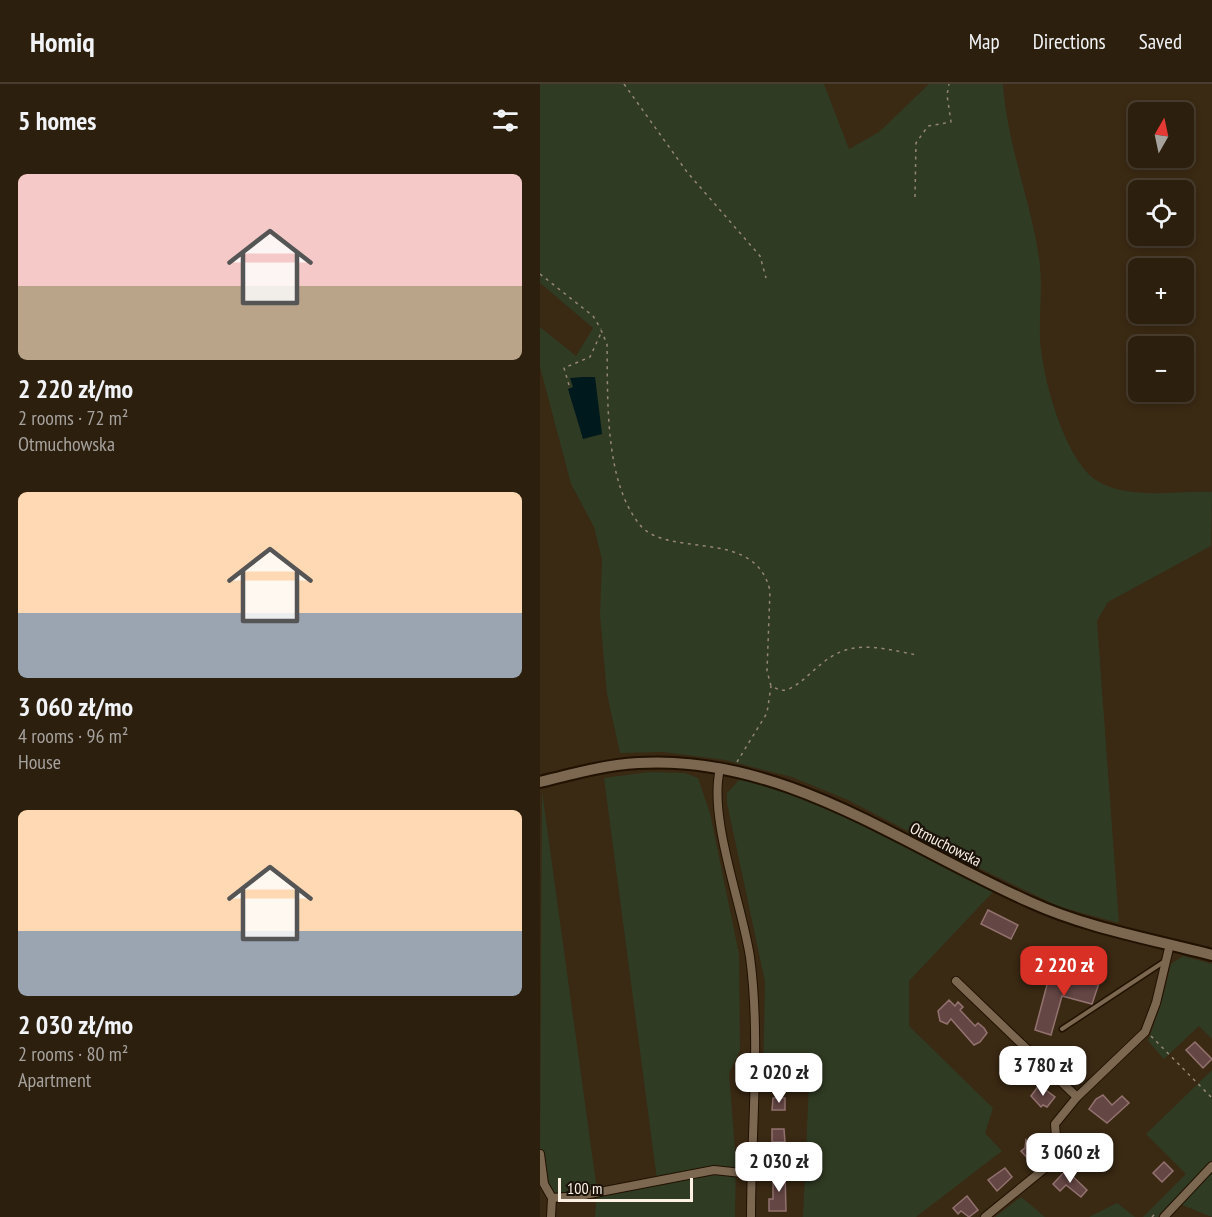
<!DOCTYPE html>
<meta charset="utf-8">
<style>
body{margin:0;font-family:"PT Sans Narrow",sans-serif;background:#382c1c;color:#f1f3f6;height:100vh;display:flex;flex-direction:column;font-size:22px;white-space:nowrap}
*{box-sizing:border-box;margin:0}
p{font-size:20px;color:#a6a29e}
.icon{flex:none;width:33px;height:33px;fill:none;stroke:currentColor;stroke-width:2;stroke-linecap:round;stroke-linejoin:round}
.map{position:relative;flex:1;overflow:hidden}
.panel{display:flex;flex-direction:column;background:#2c1f0e;width:540px}
.panel>*{flex:none}
.needle{width:39px;rotate:9deg}
.buttons{position:absolute;left:588px;top:18px;display:grid;gap:12px}
.buttons a{display:grid;place-items:center;width:66px;height:66px;border-radius:9px;background:#2c1f0e;box-shadow:0 3px 9px #0003,0 0 0 2px #483d2e;font-size:30px}
.scale{position:absolute;left:18px;bottom:15px;width:135px;box-sizing:border-box;padding-left:6px;border:3px solid #fdf1e4;border-top:0;font-size:16px;line-height:21px;white-space:nowrap;color:#fdf1e4;-webkit-text-stroke:4px #1b130a;paint-order:stroke}
.price{position:absolute;translate:-50% -51px;padding:0 14px;border-radius:12px;background:#fff;color:#222;font-size:20px;line-height:39px;filter:drop-shadow(0 2px 3px #0008)}
.price::after{content:'';position:absolute;left:50%;top:36px;width:18px;height:14px;margin-left:-9px;background:inherit;clip-path:polygon(0 0,100% 0,50% 100%)}
.price.current{background:#d93025;color:#fff}
ul{padding:0;list-style:none}
li{display:grid;align-content:center;gap:12px;height:318px;padding:0 18px}
li span{display:grid;place-items:center;height:186px;border-radius:9px;color:#555}
li>.icon{margin-inline-start:auto}
span .icon{width:108px;height:108px;fill:#fffc;stroke-width:1}
li b{font-size:26px}
h2{display:flex;justify-content:space-between;align-items:center;height:72px;padding:0 18px;font-size:26px}
header{display:flex;align-items:center;gap:36px;box-sizing:border-box;height:84px;padding:0 30px;background:#2c1f0e;border-bottom:2px solid #483d2e}
header strong{font-size:28px}
nav{display:flex;gap:33px;margin-inline-start:auto;font-size:21px}
main{display:flex;flex:1;min-height:0}
.map>svg:first-child{display:block}
.green{fill:#303b23}
.water{fill:#00191d}
.building{fill:#644644;stroke:#93726f;stroke-width:1.5}
.lines{fill:none;stroke-linecap:round;stroke-linejoin:round}
.service-casing{stroke:#211100;stroke-width:7}
.minor-casing{stroke:#211100;stroke-width:10}
.secondary-casing{stroke:#211100;stroke-width:14}
.path{stroke:#958675;stroke-width:1.5;stroke-dasharray:3 4.5;stroke-linecap:butt}
.service{stroke:#7c6851;stroke-width:4}
.minor{stroke:#7c6851;stroke-width:8}
.secondary{stroke:#7c6851;stroke-width:10}
.labels{text-anchor:middle;dominant-baseline:central;stroke-width:4.5;stroke-linejoin:round;paint-order:stroke}
.street-label{font-size:16px;fill:#fdf1e4;stroke:#1b130a}
</style>
<header>
<strong>Homiq</strong>
<nav><a>Map</a><a>Directions</a><a>Saved</a></nav>
</header>
<main>
<section class="panel">
<h2>5 homes<svg class="icon" aria-label="filters" viewBox="0 0 24 24"><path d="M4 7h16M4 17h16"/><circle cx="9" cy="7" r="2"/><circle cx="15" cy="17" r="2"/></svg></h2>
<ul>
<li><span style="background:linear-gradient(#f6c9c9 60%,#b9a48a 0)"><svg class="icon" aria-label="home" viewBox="0 0 24 24"><path d="M3 11l9-7 9 7M6 9v11h12V9"/></svg></span><div><b>2 220 zł/mo</b><p>2 rooms · 72 m²</p><p>Otmuchowska</p></div></li>
<li><span style="background:linear-gradient(#ffd9b3 65%,#9aa5b1 0)"><svg class="icon" aria-label="home" viewBox="0 0 24 24"><path d="M3 11l9-7 9 7M6 9v11h12V9"/></svg></span><div><b>3 060 zł/mo</b><p>4 rooms · 96 m²</p><p>House</p></div></li>
<li><span style="background:linear-gradient(#ffd9b3 65%,#9aa5b1 0)"><svg class="icon" aria-label="home" viewBox="0 0 24 24"><path d="M3 11l9-7 9 7M6 9v11h12V9"/></svg></span><div><b>2 030 zł/mo</b><p>2 rooms · 80 m²</p><p>Apartment</p></div></li>
</ul>
</section>
<div class="map">
<svg width="672" height="1133" viewBox="0 0 672 1133">
<rect width="100%" height="100%" fill="#3a2913"/>
<g class="green">
<path d="M0 0H284L309 65 339 48 389 0H463C467 60 490 114 499 173 503 200 499 228 500 255 502 292 524 374 556 396 588 417 636 406 672 408L671 462 568 518 557 537 579 839 520 823 445 787 308 716 252 693 185 676 123 668 80 669 67 610 60 531 62 476 54 443 31 400 0 283V243L36 272 53 244 0 199Z"/>
<path d="M109 688 145 689 158 694 170 729 199 870 200 967 189 989 196 1078 195 1133H55L57 1106 6 1113 0 1073 2 707 57 1106 117 1096 64 694Z"/>
<path d="M199 696H206L278 718 453 808 369 897V942L453 1024 445 1049 462 1067 376 1133H263L269 1000 223 999 225 898 187 719V709Z"/>
<path d="M643 872 672 880V955L659 942 624 975 608 957 622 917 631 880Z"/>
<path d="M672 986V1133L632 1117 618 1133H603L646 1090 606 1050Z"/>
<path d="M481 1113 505 1133H455Z"/>
<path d="M577 1119 595 1133H549Z"/>
</g>
<path class="water" d="M43 293H55L62 350 43 355 28 305 33 303 30 294Z"/>
<g class="building">
<path d="M448 826 478 841 471 855 441 840Z"/>
<path d="M520 885 560 896 552 920 522 912 511 951 495 946 508 897 516 899Z"/>
<path d="M409 916 415 922 418 918 423 923 420 926 435 942 438 939 444 944 447 949 440 958 434 961 411 935 407 940 400 937 398 927Z"/>
<path d="M655 958 672 975 663 984 646 966Z"/>
<path d="M533 965 545 981 538 989 523 976 526 969Z"/>
<path d="M473 975 483 991 475 999 460 989Z"/>
<path d="M499 1001 515 1013 507 1023 503 1021 501 1023 491 1012Z"/>
<path d="M563 1011 572 1021 582 1012 589 1019 567 1039 549 1025 556 1015Z"/>
<path d="M233 1014H245V1026H232Z"/>
<path d="M232 1045H244L245 1058H232Z"/>
<path d="M486 1056 489 1060 494 1056 502 1066 490 1077 481 1067 485 1064Z"/>
<path d="M624 1078 633 1087 622 1098 613 1089Z"/>
<path d="M465 1084 472 1093 457 1107 448 1096Z"/>
<path d="M526 1086 547 1106 541 1113 526 1101 520 1107 513 1100Z"/>
<path d="M233 1088H245L246 1127H229V1115H233Z"/>
<path d="M427 1112 438 1126 429 1133 421 1127 418 1130 413 1124Z"/>
</g>
<g class="lines">
<defs>
<path id="service" d="M522 945 625 877"/>
<g id="minor">
<path d="M180 685C168 734 202 820 210 873 221 955 211 1049 211 1133"/>
<path d="M416 897 537 1013 515 1040 517 1067 515 1076 445 1133"/>
<path d="M537 1013 605 948 616 919 630 860"/>
<path d="M0 1070 4 1100 12 1114 11 1133"/>
<path d="M12 1114 39 1112 174 1086 211 1090"/>
<path d="M624 1133 672 1082"/>
</g>
<path id="secondary" d="M0 698C32 690 64 681 98 679 243 670 363 762 490 818 547 844 611 855 672 871"/>
</defs>
<use href="#service" class="service-casing"/>
<use href="#minor" class="minor-casing"/>
<use href="#secondary" class="secondary-casing"/>
<g class="path">
<path d="M84 0 147 88 220 172 226 194"/>
<path d="M375 113 376 59 388 42 411 38 407 11 409 0"/>
<path d="M0 190 53 232 61 245"/>
<path d="M61 246 67 260C68 315 64 397 100 441 128 475 216 443 230 507L227 587 231 602C237 605 243 608 249 605 268 596 279 576 303 567 325 558 355 567 377 571"/>
<path d="M29 301 24 284 50 273 61 249"/>
<path d="M197 678 227 629 231 602"/>
<path d="M611 952 672 1014"/>
<path d="M612 1133 617 1128"/>
</g>
<use href="#service" class="service"/>
<use href="#minor" class="minor"/>
<use href="#secondary" class="secondary"/>
</g>
<g class="labels">
<g class="street-label">
<text transform="translate(406 760) rotate(27)">Otmuchowska</text>
</g>
</g>
</svg>
<div class="buttons">
<a><svg class="needle" viewBox="-14 -14 28 28"><path d="M0-13l5 13h-10z" fill="#e53935"/><path d="M0 13l5-13h-10z" fill="#a6a29e"/></svg></a>
<a><svg class="icon" aria-label="locate" viewBox="0 0 24 24"><circle cx="12" cy="12" r="6"/><path d="M12 2v4M12 18v4M2 12h4M18 12h4"/></svg></a>
<a>+</a>
<a>−</a>
</div>
<div class="scale">100 m</div>
<b class="price current" style="left:524px;top:913px">2 220 zł</b>
<b class="price" style="left:503px;top:1013px">3 780 zł</b>
<b class="price" style="left:239px;top:1020px">2 020 zł</b>
<b class="price" style="left:530px;top:1100px">3 060 zł</b>
<b class="price" style="left:239px;top:1109px">2 030 zł</b>
</div>
</main>
